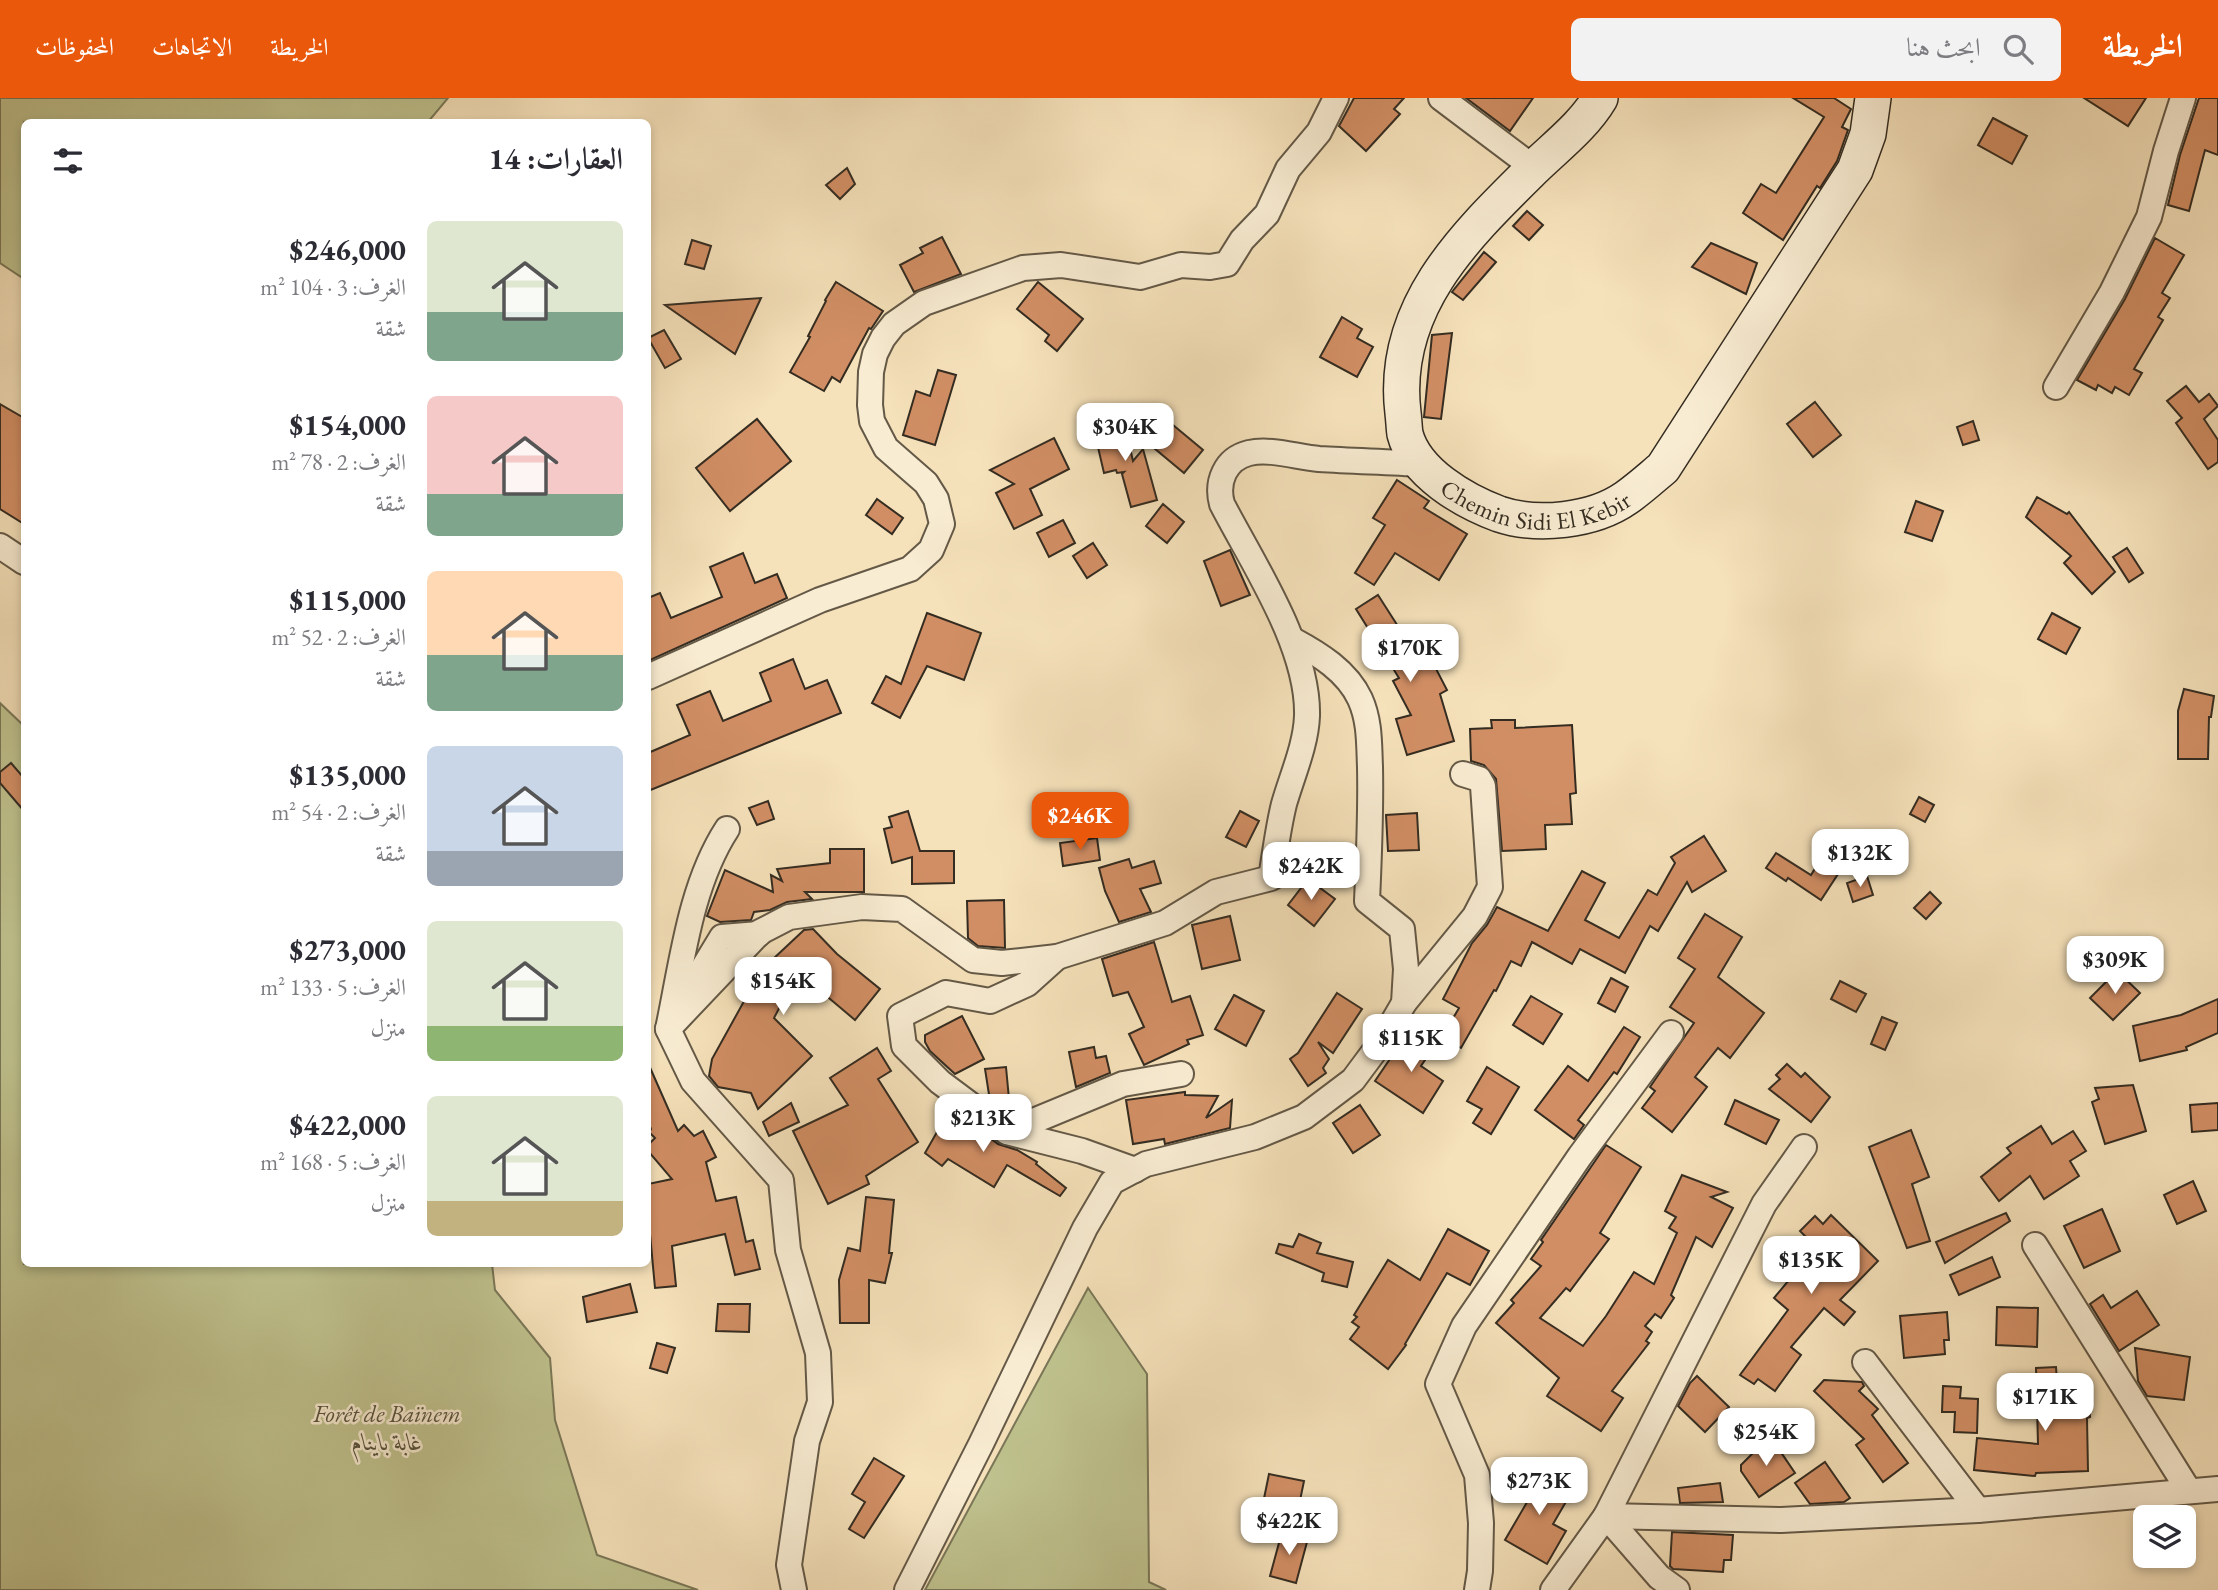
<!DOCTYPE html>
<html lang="ar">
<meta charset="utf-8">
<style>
body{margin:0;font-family:"EB Garamond",Amiri,serif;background:#f2f2f3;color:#2b2b33;direction:rtl;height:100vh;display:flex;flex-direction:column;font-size:26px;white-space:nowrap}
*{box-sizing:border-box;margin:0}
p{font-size:23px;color:#7c7c81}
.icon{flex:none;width:38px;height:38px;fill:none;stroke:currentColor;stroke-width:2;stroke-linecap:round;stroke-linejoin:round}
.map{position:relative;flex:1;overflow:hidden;direction:ltr}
.panel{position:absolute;left:21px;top:21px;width:630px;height:1148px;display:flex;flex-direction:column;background:#fff;border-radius:10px;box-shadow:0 4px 10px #0003;direction:rtl}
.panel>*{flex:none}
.buttons{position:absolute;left:2133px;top:1407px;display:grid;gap:14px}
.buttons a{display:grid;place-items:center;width:63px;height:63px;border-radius:10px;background:#fff;box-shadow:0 4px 10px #0003;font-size:35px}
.price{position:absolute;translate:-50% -60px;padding:0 16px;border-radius:14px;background:#fff;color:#222;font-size:23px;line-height:46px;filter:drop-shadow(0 2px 4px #0008)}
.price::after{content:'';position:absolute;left:50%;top:42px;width:21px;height:16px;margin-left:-10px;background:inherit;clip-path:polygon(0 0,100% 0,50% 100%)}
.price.current{background:#ea580c;color:#fff}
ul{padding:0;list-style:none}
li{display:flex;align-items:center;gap:21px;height:175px;padding:0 28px}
li span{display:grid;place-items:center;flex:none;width:196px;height:140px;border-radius:10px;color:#555}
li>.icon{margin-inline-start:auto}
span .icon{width:84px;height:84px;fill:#fffc;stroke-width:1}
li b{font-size:30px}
h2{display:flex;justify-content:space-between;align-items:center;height:84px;padding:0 28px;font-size:30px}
header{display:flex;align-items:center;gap:42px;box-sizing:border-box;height:98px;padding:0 35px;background:#ea580c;color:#fff}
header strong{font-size:33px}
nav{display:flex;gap:38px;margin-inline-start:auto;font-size:24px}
.search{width:490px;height:63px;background:#f2f2f3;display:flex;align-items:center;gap:18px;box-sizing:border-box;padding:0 24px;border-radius:10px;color:#7c7c81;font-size:26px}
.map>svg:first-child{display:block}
.green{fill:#bfc28e;stroke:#7a7758;stroke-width:2}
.building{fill:#d18e64;stroke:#342c21;stroke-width:2}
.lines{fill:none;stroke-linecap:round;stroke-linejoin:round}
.street-casing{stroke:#645947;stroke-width:28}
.secondary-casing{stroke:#342c21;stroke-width:38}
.street{stroke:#f8ecd2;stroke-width:24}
.secondary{stroke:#f8ecd2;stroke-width:35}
.labels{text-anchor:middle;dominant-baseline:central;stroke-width:5;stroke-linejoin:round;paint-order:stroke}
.street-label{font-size:24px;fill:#342c21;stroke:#f8ecd2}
.park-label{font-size:24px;font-style:italic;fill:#57523c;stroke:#f8ecd2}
</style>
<header>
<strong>الخريطة</strong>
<div class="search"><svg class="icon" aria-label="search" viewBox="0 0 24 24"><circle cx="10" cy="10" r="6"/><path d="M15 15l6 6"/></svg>ابحث هنا</div>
<nav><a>الخريطة</a><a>الاتجاهات</a><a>المحفوظات</a></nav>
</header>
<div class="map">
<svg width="2218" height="1492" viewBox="0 0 2218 1492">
<rect width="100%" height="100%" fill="#f5e1ba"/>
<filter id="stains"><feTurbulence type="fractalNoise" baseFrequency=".00286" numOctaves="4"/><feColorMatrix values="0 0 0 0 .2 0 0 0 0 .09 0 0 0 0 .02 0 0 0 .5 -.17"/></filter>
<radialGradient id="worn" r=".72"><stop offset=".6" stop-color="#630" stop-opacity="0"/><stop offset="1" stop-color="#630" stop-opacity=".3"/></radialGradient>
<g class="green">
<path d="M0 0H448L428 24H24V181L0 165Z"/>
<path d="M0 605 24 628V1166H492L495 1192 550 1260 555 1322 597 1457 698 1492H0Z"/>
<path d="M1088 1190 1147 1276 1149 1484 1166 1492H925Z"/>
</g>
<g class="building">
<path d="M1354 0H1404L1394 11 1400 16 1366 53 1339 28Z"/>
<path d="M1466 0H1533L1510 33Z"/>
<path d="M1793 0H1834L1851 11 1842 29 1848 32 1837 63 1820 90 1817 88 1783 142 1743 115 1761 86 1776 95 1824 19Z"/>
<path d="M2084 0H2146L2128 28Z"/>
<path d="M2199 0H2218V57L2205 52 2189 113 2168 107 2180 57Z"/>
<path d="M1993 20 2027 38 2012 66 1978 47Z"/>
<path d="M847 70 855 86 840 101 826 87Z"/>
<path d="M1527 113 1543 127 1529 142 1513 128Z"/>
<path d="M942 139 961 176 914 194 900 167 923 155 920 150Z"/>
<path d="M2155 140 2184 157 2162 195 2170 200 2158 219 2163 222 2134 271 2142 275 2129 297 2115 289 2112 295 2098 287 2096 292 2077 282 2125 201Z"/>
<path d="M692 142 711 148 704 171 685 166Z"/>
<path d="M1711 145 1757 165 1746 196 1692 169Z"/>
<path d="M1484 154 1496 164 1463 202 1452 194Z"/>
<path d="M836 184 883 213 871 231 869 230 840 284 832 279 824 293 790 274 810 239 808 238 826 203 825 202Z"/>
<path d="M1038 184 1083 221 1057 253 1045 243 1049 237 1017 211Z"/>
<path d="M761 200 735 256 665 207 704 204Z"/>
<path d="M1342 219 1362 231 1357 240 1373 249 1357 279 1320 259Z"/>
<path d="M664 232 681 261 665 270 648 240Z"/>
<path d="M1452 235 1441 321 1424 319 1432 237Z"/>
<path d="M938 272 956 277 935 347 903 337 916 293 930 298Z"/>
<path d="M2186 288 2199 304 2209 296 2218 308 2204 321 2218 342V364L2208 371 2176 325 2182 320 2167 303Z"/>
<path d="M1815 304 1841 337 1813 359 1787 326Z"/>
<path d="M0 306 24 320V426L0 411Z"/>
<path d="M757 321 791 363 730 413 696 370Z"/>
<path d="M1167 322 1203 352 1184 375 1148 345Z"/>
<path d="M1973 323 1979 342 1963 347 1957 329Z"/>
<path d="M1124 324 1133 363 1143 351 1157 402 1131 409 1122 376 1124 374 1117 375 1116 372 1104 375 1094 332Z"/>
<path d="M1054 340 1069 371 1030 391 1042 417 1014 431 996 395 1014 386 990 372Z"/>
<path d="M1397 382 1429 403 1424 410 1467 436 1439 482 1395 455 1374 487 1355 475 1385 427 1373 420Z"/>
<path d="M2037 399 2067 416 2069 414 2115 474 2092 496 2064 465 2071 458 2026 419Z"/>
<path d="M877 401 903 420 892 436 866 417Z"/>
<path d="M1916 403 1943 413 1932 443 1905 434Z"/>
<path d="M1163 406 1184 424 1167 445 1146 428Z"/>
<path d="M1063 422 1075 445 1049 459 1037 435Z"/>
<path d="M1093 445 1107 467 1087 480 1073 458Z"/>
<path d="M2127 450 2143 475 2129 484 2113 459Z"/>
<path d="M1230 452 1250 497 1221 508 1204 463Z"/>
<path d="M743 455 755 485 777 476 787 500 648 563V500L660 495 671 520 722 499 710 469Z"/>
<path d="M1378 497 1401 533 1395 537 1416 571 1432 563 1447 592 1440 596 1454 643 1407 657 1396 621 1411 617 1393 583 1399 580 1356 511Z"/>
<path d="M927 515 981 535 964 582 927 568 900 620 872 605 886 578 901 586Z"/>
<path d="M2052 515 2080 530 2066 556 2038 541Z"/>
<path d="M793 561 805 591 827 582 841 615 648 693V655L690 637 677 607 710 593 723 623 771 603 760 575Z"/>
<path d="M2184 591 2214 598 2211 619H2209L2208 661H2178V613Z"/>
<path d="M1491 622H1515V630L1572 627 1576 695 1570 696 1572 726 1545 727 1546 751 1502 753 1496 681 1484 667 1471 663 1470 631 1492 630Z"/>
<path d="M11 665 24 680V713L0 685V674Z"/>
<path d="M1919 699 1934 707 1925 724 1910 716Z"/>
<path d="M768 703 774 721 757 727 749 710Z"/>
<path d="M908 713 920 753H954V785L912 786V759L892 765 884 731 892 729 889 719Z"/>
<path d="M1240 713 1259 723 1246 749 1226 739Z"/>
<path d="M1417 715 1419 752 1388 753 1386 717Z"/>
<path d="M1704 738 1726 773 1692 794 1687 784 1658 833 1650 828 1625 875 1580 851 1572 866 1532 844 1521 868 1511 863 1496 893 1494 892 1461 950 1442 939 1459 910 1443 901 1472 845 1487 827 1497 809 1548 833 1582 773 1605 785 1585 822 1619 840 1648 792 1657 797 1675 765 1671 759Z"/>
<path d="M1097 740 1100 762 1063 768 1060 745Z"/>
<path d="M830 751H864V794H805L812 801 787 804 770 812 754 814 751 822 720 824 707 818 725 772 773 794 771 777 782 783 777 771 830 765Z"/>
<path d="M1776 755 1811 777 1819 764 1838 776 1821 802 1788 780 1786 783 1766 770Z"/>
<path d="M1129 761 1132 770 1154 763 1161 785 1140 791 1151 814 1119 824 1105 793 1099 770Z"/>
<path d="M1867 778 1873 797 1853 804 1847 785Z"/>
<path d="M1308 781 1335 801 1314 828 1288 807Z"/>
<path d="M1930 794 1941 805 1926 821 1914 810Z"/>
<path d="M1004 802 1005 850 978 848 968 840 967 803Z"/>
<path d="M1705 816 1742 839 1718 879 1764 915 1730 960 1718 950 1695 979 1707 989 1672 1034 1642 1010 1655 993 1650 989 1694 925 1670 909 1695 871 1678 860Z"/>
<path d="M1230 818 1240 862 1202 871 1192 827Z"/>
<path d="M813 831 837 856 880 891 855 922 798 874 774 920 812 958 758 1011 751 995 718 989 709 978 712 961 768 860 772 862 804 832Z"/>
<path d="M1154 844 1172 904 1190 898 1203 937 1187 942 1189 946 1144 967 1129 936 1144 929 1128 894 1113 898 1102 861Z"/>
<path d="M2117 873 2140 895 2113 922 2090 900Z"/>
<path d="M1611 880 1628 889 1615 914 1598 905Z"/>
<path d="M1840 883 1866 896 1856 914 1831 901Z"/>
<path d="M1337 895 1362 911 1333 955 1318 944 1329 961 1323 970 1326 975 1308 988 1290 961 1298 955Z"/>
<path d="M1234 897 1264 913 1246 948 1215 931Z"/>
<path d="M1531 898 1562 916 1543 946 1513 927Z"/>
<path d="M2218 901V935L2186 949 2187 952 2140 963 2133 928 2181 917Z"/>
<path d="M962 918 984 961 955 976 930 953 925 944V937Z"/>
<path d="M1882 919 1897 925 1885 952 1871 946Z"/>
<path d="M1624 929 1640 939 1617 976 1614 974 1578 1022 1584 1027 1574 1041 1535 1012 1568 968 1588 983Z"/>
<path d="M1409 933 1433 950 1421 968 1443 983 1423 1015 1375 983Z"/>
<path d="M1094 949 1096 960 1106 958 1110 975 1076 989 1069 954Z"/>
<path d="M877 950 891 973 878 981 918 1044 866 1078 869 1086 828 1106 793 1033 848 1007 830 980Z"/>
<path d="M648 965 678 1033 684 1027 694 1038 703 1033 716 1059 706 1064 716 1103 736 1099 746 1144 753 1142 760 1171 735 1177 725 1136 672 1148 676 1188 655 1190 650 1136 648 1137V1086L672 1081 648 1053V1047L655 1040 649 1034 651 1031 648 1023Z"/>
<path d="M1787 966 1801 979 1805 975 1830 999 1811 1024 1769 991 1780 981 1776 977Z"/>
<path d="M1006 969 1009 1001 990 1003 985 971Z"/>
<path d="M1487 969 1519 989 1491 1036 1473 1025 1482 1011 1467 1003Z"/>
<path d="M2133 987 2146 1033 2105 1046 2092 1004 2099 1001 2095 990Z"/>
<path d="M1185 994V997L1218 998 1206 1020 1232 1002 1230 1030 1165 1046 1164 1041 1133 1046 1126 1002Z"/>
<path d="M1735 1002 1779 1022 1766 1046 1725 1026Z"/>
<path d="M791 1005 799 1024 769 1038 763 1024Z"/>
<path d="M2218 1005V1032L2192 1034 2190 1007Z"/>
<path d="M1360 1007 1380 1037 1353 1055 1333 1025Z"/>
<path d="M949 1013 969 1024 998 1046 1017 1052 1037 1064 1036 1066 1066 1090 1060 1098 1007 1067 994 1089 948 1061 942 1068 925 1055Z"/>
<path d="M2041 1028 2052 1046 2073 1033 2086 1053 2070 1063 2079 1078 2044 1101 2030 1078 1999 1103 1981 1079 2011 1055 2007 1050Z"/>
<path d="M1911 1032 1929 1079 1912 1086 1930 1143 1907 1150 1869 1049Z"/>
<path d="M1606 1047 1641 1069 1600 1135 1609 1141 1570 1193 1566 1190 1540 1220 1583 1248 1606 1218 1634 1174 1654 1186 1677 1135 1669 1130 1676 1119 1665 1113 1682 1077 1727 1094 1711 1099 1733 1110 1712 1149 1696 1139 1671 1197 1674 1200 1661 1220 1655 1216 1645 1228 1652 1234 1646 1243 1649 1245 1612 1293 1623 1300 1601 1333 1547 1298 1559 1280 1496 1225 1514 1205 1511 1202 1541 1168 1531 1161 1543 1144 1541 1142Z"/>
<path d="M2193 1083 2206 1113 2177 1126 2164 1097Z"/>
<path d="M866 1099 894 1102 889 1155H892L885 1185 869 1182V1225H840L839 1182 848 1150 860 1153Z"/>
<path d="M2102 1111 2120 1153 2084 1170 2064 1128Z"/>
<path d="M2006 1115 2010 1123 1945 1165 1936 1144Z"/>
<path d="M1831 1117 1878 1163 1840 1202 1855 1214 1844 1227 1824 1210 1791 1249 1801 1257 1775 1293 1758 1281 1754 1286 1740 1277 1788 1212 1774 1200 1789 1182 1784 1177 1811 1144 1800 1133 1815 1118 1823 1126Z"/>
<path d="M1448 1131 1489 1153 1470 1187 1447 1175 1405 1246 1406 1247 1388 1271 1350 1241 1359 1229 1352 1224 1357 1219 1354 1217 1388 1162 1420 1182Z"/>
<path d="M1299 1136 1321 1145 1317 1155 1353 1164 1347 1189 1322 1183 1324 1175 1276 1155 1279 1146 1293 1149Z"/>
<path d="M1992 1159 2000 1179 1959 1197 1950 1177Z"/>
<path d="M630 1186 637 1214 587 1224 583 1199Z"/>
<path d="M2137 1193 2159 1227 2119 1253 2090 1206 2103 1197 2111 1210Z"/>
<path d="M718 1206H750L749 1234 716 1233Z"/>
<path d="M1997 1209 2038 1210 2037 1249 1996 1247Z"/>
<path d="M1947 1214 1949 1242H1944L1945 1256 1904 1260 1900 1218Z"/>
<path d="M657 1245 675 1250 667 1275 650 1270Z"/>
<path d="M2135 1250 2190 1259 2184 1302 2147 1298 2138 1283Z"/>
<path d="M2056 1269 2057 1283 2080 1280 2082 1293 2089 1292 2090 1319 2087 1320 2088 1373 2036 1375 2035 1378 1974 1372 1977 1340 2038 1346 2036 1270Z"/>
<path d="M1697 1278 1729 1309 1705 1334 1678 1308 1690 1285Z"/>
<path d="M1824 1282 1862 1284 1864 1288 1859 1293 1878 1311 1872 1317 1908 1365 1883 1384 1856 1347 1864 1341 1814 1293Z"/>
<path d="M1943 1288 1961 1289 1960 1300 1978 1301 1977 1335 1954 1334 1955 1314H1942Z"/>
<path d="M1770 1338 1795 1375 1759 1399 1741 1373V1367Z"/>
<path d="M874 1360 904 1378 864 1440 849 1431 865 1404 852 1396Z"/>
<path d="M1825 1364 1850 1400 1844 1404 1810 1406 1795 1385Z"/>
<path d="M1527 1370 1571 1395 1553 1426 1566 1433 1547 1466 1505 1442 1530 1399 1516 1391Z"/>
<path d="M1269 1376 1304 1383 1295 1427 1260 1420Z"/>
<path d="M1720 1385 1723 1404 1680 1405 1678 1390Z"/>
<path d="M1283 1430 1298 1434 1297 1441 1307 1444 1296 1485 1270 1478Z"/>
<path d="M1672 1434 1733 1437 1731 1462H1724L1723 1474 1673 1471 1670 1468Z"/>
</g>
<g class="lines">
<defs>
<g id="street">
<path d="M1441 0 1534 70"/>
<path d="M2056 289 2112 194 2149 119 2166 53 2183 0"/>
<path d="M0 448 24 464"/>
<path d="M648 579 820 502 910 471 931 452 942 426 936 401 926 385 886 350 872 323 870 307 871 274 875 256 883 240 894 226 924 205 1023 170 1061 167 1140 179 1181 167 1210 169 1227 166 1242 142 1267 116 1288 71 1319 34 1336 0"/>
<path d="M1057 859 1027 886 990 903 946 895 900 918 904 948 940 984 1007 1034 1082 1053 1135 1072"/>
<path d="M685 900 722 839 759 836"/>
<path d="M1404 905 1475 818 1490 789 1483 688 1479 681 1463 676"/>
<path d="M668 931C682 865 690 788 727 731"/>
<path d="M1007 1034 1123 986 1181 976"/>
<path d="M2035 1147 2189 1393"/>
<path d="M1865 1264 1978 1412"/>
<path d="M1606 1418 1781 1422 1978 1412 2218 1391"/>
<path d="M1606 1418 1659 1479 1677 1492"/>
<path d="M794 1492 789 1467 807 1343 820 1304 818 1255 788 1152 781 1082 693 983 668 931 760 834 789 819 862 809 902 811 973 862 1002 865 1057 859 1165 825 1216 794 1271 780C1275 756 1278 730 1284 706 1292 678 1306 647 1307 618 1309 549 1253 466 1222 406 1216 384 1225 361 1249 355 1270 350 1297 359 1319 361 1353 363 1387 364 1421 366"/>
<path d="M907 1492 981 1346 1085 1130 1112 1084 1146 1066 1255 1039 1304 1019 1353 982 1382 943 1404 905 1406 871 1402 831 1367 803C1369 759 1371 714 1370 669 1369 646 1370 623 1360 601 1347 573 1319 556 1293 542"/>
<path d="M1477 1492 1480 1473 1481 1425 1477 1377 1438 1286 1464 1228 1580 1058 1671 935"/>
<path d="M1553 1492 1606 1418 1764 1106 1804 1049"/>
</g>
<g id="secondary">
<path id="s1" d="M1600 0C1584 27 1558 47 1535 69 1466 137 1390 209 1403 315 1404 322 1404 330 1405 336 1415 375 1464 403 1499 416 1537 429 1593 423 1626 400 1639 391 1651 380 1663 370L1855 72 1868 36 1873 0"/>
</g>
</defs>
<use href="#street" class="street-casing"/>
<use href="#secondary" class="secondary-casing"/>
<use href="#street" class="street"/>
<use href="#secondary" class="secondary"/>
</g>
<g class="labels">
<g class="street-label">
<text stroke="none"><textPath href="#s1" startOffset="570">Chemin Sidi El Kebir</textPath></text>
</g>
<g class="park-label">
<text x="387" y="1315">Forêt de Baïnem<tspan x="387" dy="28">غابة باينام</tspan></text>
</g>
</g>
<rect width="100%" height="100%" filter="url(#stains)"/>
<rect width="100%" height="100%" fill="url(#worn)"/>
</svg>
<div class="buttons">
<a><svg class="icon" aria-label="layers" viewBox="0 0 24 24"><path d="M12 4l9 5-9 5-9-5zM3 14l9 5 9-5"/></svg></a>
</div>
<b class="price" style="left:1125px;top:365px">$304K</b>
<b class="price" style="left:1410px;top:586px">$170K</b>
<b class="price current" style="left:1080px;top:754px">$246K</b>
<b class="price" style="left:1860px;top:791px">$132K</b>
<b class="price" style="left:1311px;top:804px">$242K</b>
<b class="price" style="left:2115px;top:898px">$309K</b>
<b class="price" style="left:783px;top:919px">$154K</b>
<b class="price" style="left:1411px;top:976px">$115K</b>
<b class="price" style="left:983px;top:1056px">$213K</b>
<b class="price" style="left:1811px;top:1198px">$135K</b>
<b class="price" style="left:2045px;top:1335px">$171K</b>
<b class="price" style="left:1766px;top:1370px">$254K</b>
<b class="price" style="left:1539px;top:1419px">$273K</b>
<b class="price" style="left:1289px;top:1459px">$422K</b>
<section class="panel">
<h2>العقارات: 14<svg class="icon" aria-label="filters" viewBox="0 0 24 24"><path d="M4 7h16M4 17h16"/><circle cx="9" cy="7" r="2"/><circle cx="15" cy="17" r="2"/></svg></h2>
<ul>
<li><span style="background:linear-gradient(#dfe7d0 65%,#7fa58c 0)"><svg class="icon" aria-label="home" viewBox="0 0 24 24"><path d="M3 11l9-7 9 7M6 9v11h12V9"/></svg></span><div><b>$246,000</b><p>الغرف: 3 · 104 m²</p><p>شقة</p></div></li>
<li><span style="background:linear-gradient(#f6c9c9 70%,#7fa58c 0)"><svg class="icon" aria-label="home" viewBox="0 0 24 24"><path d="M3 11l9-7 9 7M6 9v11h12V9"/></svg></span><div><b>$154,000</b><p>الغرف: 2 · 78 m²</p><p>شقة</p></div></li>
<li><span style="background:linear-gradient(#ffd9b3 60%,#7fa58c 0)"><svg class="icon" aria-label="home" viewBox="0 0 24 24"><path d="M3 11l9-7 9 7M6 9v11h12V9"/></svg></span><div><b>$115,000</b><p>الغرف: 2 · 52 m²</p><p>شقة</p></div></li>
<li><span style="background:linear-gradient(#c9d6e8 75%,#9aa5b1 0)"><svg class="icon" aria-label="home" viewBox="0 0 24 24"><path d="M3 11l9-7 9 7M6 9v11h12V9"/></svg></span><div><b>$135,000</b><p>الغرف: 2 · 54 m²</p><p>شقة</p></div></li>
<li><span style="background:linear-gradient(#dfe7d0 75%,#8fb573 0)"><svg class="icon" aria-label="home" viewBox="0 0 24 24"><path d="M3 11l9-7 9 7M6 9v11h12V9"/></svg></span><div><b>$273,000</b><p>الغرف: 5 · 133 m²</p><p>منزل</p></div></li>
<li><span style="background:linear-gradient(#dfe7d0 75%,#c2b280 0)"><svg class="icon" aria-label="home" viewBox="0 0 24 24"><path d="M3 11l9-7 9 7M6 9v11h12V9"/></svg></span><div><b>$422,000</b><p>الغرف: 5 · 168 m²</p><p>منزل</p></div></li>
</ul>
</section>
</div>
